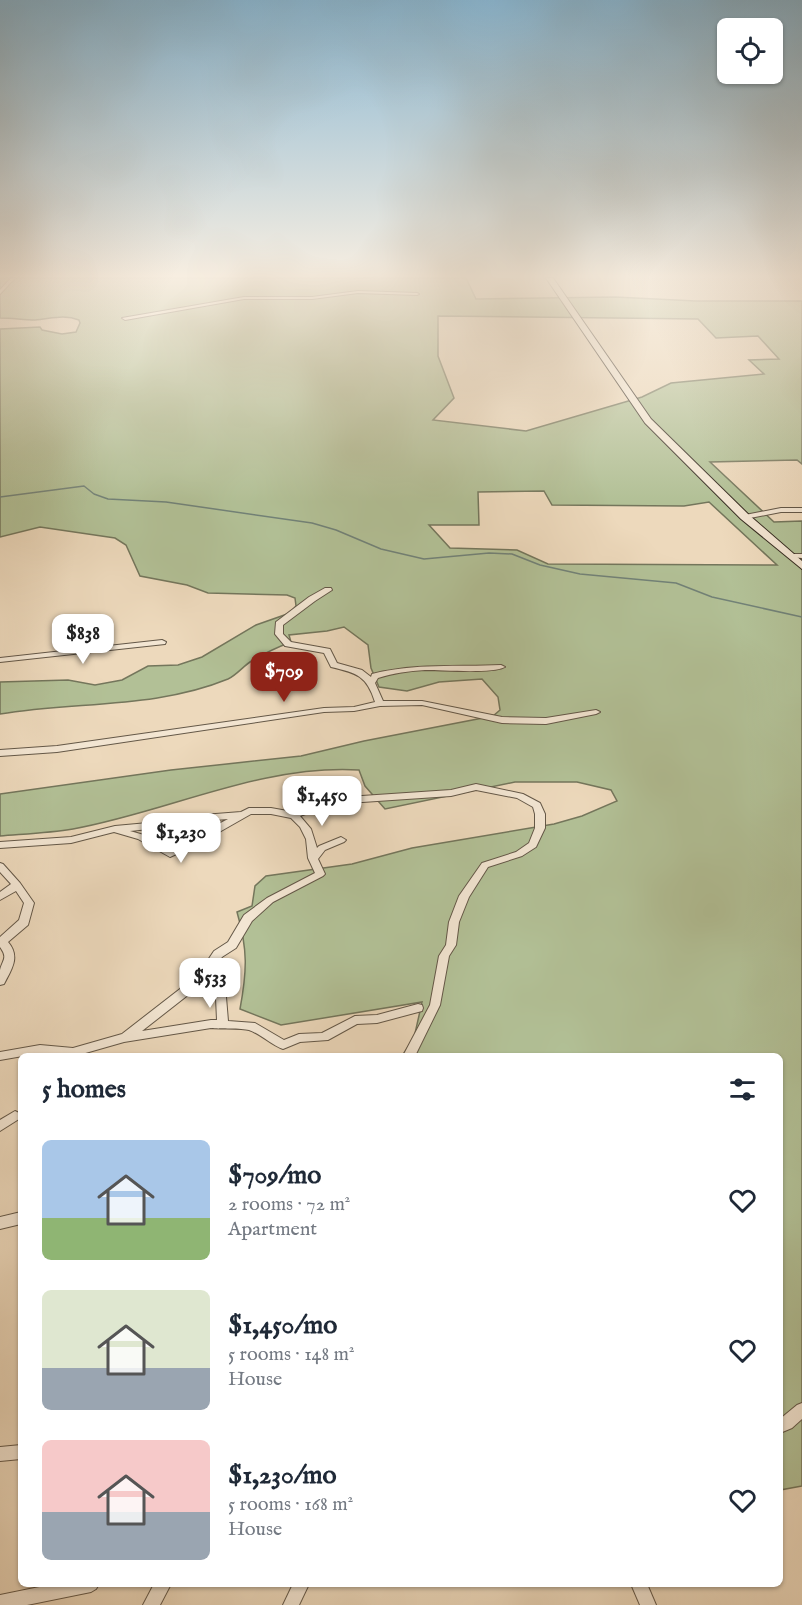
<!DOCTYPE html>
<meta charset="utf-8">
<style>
body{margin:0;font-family:"IM FELL English",serif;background:#f6f6f7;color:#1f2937;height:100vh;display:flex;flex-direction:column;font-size:22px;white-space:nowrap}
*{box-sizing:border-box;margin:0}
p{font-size:20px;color:#747a83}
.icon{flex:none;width:33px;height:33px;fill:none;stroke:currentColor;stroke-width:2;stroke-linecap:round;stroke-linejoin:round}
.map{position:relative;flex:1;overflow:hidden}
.details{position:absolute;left:18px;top:1053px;width:765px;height:534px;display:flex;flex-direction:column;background:#fff;border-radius:9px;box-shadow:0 2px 4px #0004}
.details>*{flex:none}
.controls{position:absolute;left:717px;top:18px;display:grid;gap:12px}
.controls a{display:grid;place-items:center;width:66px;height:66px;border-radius:9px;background:#fff;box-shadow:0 2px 4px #0004;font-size:30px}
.price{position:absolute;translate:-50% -51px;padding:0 14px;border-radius:12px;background:#fff;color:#222;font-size:20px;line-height:39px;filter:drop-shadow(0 2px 3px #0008)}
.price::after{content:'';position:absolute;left:50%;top:36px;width:18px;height:14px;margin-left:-9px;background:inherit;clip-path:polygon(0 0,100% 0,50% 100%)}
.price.on{background:#8f2418;color:#fff}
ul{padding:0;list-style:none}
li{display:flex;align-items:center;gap:18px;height:150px;padding:0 24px}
li span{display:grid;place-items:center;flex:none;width:168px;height:120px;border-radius:9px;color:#555}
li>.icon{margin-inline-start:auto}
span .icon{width:72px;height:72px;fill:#fffc;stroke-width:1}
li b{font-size:26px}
h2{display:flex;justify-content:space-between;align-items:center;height:72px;padding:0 24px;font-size:26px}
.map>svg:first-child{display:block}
.green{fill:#b2c096;stroke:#74765c;stroke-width:1.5;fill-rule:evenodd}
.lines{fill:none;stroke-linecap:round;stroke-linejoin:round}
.stream{stroke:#728278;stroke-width:1.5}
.street-casing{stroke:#645848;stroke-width:2}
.secondary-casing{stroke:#372d22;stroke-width:2}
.street{fill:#f3e6d3;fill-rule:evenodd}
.secondary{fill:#f3e6d3;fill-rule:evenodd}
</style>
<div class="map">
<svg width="802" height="1605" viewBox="0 0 802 1605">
<rect width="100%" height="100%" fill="#edd9bc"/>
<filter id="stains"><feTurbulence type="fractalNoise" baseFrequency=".00333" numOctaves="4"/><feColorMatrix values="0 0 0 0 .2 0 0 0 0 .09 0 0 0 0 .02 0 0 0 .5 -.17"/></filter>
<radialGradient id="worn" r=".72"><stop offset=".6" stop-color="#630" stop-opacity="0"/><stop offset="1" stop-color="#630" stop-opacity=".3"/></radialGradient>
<path class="green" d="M0 278H466L476 299 615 297 696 301H802V464L797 460 710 462 774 522 802 521V1486L780 1490V1056H402L414 1038 422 1002 281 1025 240 1009C247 971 248 950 237 912L252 906 255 886 266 876 352 864 412 848 554 824 582 816 617 801 611 790 577 782H515L385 809 365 786 359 770C261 764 168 812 73 829 49 833 24 834 0 836V794L171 770 301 756 364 741 493 716 500 710 498 697 482 679 439 682 407 691 379 687 371 668 368 645 344 627 327 631 289 635 291 642C278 647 265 653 253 660 244 665 237 675 228 679 155 709 76 701 0 714V682L68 680 95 685 122 680 148 666 178 665 202 657 256 625 290 613 296 606 295 598 287 595 208 593 187 585 140 576 126 545 115 538 40 527 0 537V329L40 327 42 330 62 334 76 332 80 323 79 320C64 314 50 319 35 320 24 320 12 318 0 318ZM438 316 698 319 716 338 758 336 779 359 749 360 764 374 671 383 642 397 526 431 433 420 454 398 438 356ZM544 491 552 505 684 506 709 502 777 565 548 564 517 550 450 548 429 525H479L478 492Z"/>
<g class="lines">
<path class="stream" d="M0 497 84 486 94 494 108 499 166 502 312 523 336 530 381 549 424 559 489 553 512 554 540 565 580 574 676 583 712 597 802 617"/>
<defs>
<g id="street">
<path d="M11 278H15L0 294V290Z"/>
<path d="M358 291 417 293 419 294 417 295 358 293 312 299H244L125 320 122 318 244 297H312Z"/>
<path d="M781 508H802V512H781L745 519 742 517 745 515Z"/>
<path d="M791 554H802V558L789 557V555Z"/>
<path d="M325 588H331L332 590 315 601 283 625V634L291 642 330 649 337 663 362 670 371 677 372 674C415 663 457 667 501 665L505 667C493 674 442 670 425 670 409 671 394 673 378 678L375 683 383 701H422L502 717 546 718 596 710 600 712 596 714 546 724 502 723 422 705 380 706 354 711 324 712 57 752 0 756V750L57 746 324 708 354 707 375 702C367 676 357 673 331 667L324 653 285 646 275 634 276 622 309 597Z"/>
<path d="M162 640 166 642 165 644 0 662V658Z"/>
<path d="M476 784 523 794 540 803 545 814V828L536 847 522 856 488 867 469 897 459 922 456 945 449 956 440 1005 415 1056H403L430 1005 439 956 446 945 449 922 459 896 482 863 516 852 529 843 535 828V814L533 807 517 798 476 790 451 796 333 804 300 816 311 829 317 848 319 846 341 837 346 840 344 842 325 850 318 859 325 874 323 876 273 902 252 921 236 948 222 957 208 977 226 997 228 1021 255 1023 284 1040 299 1034 322 1033 355 1016 377 1015 418 1004 422 1005 423 1008 422 1011 377 1023 357 1024 328 1040 300 1042 283 1049C271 1045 261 1034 249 1030 242 1028 219 1029 211 1028L124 1042 75 1056 40 1053 0 1060V1052L40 1045 73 1048 122 1034 198 975 214 951 228 942 244 915 267 898 315 873 308 858 306 839 300 827 291 818 271 814H251L200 843 170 857 138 839 114 832 71 843 0 848V842L71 837 115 826 159 822 177 817 241 812 249 808H271L293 812 332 798 451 790ZM228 819 170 850 144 835 130 831 159 828 177 823ZM202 984 216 998 217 1020H211L142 1031Z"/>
<path d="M0 863 3 864 20 883 34 903 28 925 8 942C21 957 11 970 4 984L0 985C0 980 0 974 0 970 3 959 8 958 0 947V937L19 920 24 903 16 891 0 900V892L11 884 0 872Z"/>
<path d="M15 1111 19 1113 21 1116 19 1119 0 1131V1120Z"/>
<path d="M21 1212V1224L0 1229V1217Z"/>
<path d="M802 1403V1419L792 1428 780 1433V1419L797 1405Z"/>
<path d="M21 1445V1459L0 1461V1447Z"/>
<path d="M54 1584H99L96 1589 91 1592 27 1605H0V1595Z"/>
<path d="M154 1584H171L160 1605H143Z"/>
<path d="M293 1584H309L299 1605H283Z"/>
<path d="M631 1584H647L656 1605H640Z"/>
</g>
<path id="secondary" d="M546 278H553L651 419 749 515 802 561V569L741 519 645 423Z"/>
</defs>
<use href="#street" class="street-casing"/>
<use href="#secondary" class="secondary-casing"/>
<use href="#street" class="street"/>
<use href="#secondary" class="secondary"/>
</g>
<linearGradient id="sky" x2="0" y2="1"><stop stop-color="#88b6d2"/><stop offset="0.55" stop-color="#f7eee1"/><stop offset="1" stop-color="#f7eee1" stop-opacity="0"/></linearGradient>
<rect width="802" height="502" fill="url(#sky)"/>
<rect width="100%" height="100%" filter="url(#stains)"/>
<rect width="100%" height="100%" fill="url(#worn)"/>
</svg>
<div class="controls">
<a><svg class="icon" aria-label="locate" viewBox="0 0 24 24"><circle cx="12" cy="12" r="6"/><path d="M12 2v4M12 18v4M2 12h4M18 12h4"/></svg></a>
</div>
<b class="price" style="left:83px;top:665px">$838</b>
<b class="price on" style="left:284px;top:703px">$709</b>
<b class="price" style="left:322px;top:827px">$1,450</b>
<b class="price" style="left:181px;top:864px">$1,230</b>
<b class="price" style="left:210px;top:1009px">$533</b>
<section class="details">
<h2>5 homes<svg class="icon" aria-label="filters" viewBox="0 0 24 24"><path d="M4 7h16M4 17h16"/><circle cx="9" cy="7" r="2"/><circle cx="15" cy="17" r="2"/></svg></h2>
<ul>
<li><span style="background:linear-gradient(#a9c7e8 65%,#8fb573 0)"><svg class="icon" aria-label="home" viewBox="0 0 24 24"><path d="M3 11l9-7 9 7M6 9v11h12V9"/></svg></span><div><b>$709/mo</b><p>2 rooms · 72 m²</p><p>Apartment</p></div><svg class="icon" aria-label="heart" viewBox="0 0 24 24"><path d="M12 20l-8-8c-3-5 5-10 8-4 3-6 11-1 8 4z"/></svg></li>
<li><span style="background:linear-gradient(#dfe7d0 65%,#9aa5b1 0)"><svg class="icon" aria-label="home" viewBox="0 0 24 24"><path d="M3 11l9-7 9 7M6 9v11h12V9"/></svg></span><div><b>$1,450/mo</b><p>5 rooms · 148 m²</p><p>House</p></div><svg class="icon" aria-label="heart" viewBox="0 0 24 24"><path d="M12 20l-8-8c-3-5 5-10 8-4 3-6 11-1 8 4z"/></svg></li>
<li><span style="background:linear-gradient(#f6c9c9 60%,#9aa5b1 0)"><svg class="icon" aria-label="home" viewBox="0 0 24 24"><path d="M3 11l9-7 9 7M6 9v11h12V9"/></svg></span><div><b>$1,230/mo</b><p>5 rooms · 168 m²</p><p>House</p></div><svg class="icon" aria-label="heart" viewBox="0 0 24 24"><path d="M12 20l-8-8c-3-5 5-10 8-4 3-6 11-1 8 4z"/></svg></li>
</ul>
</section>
</div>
